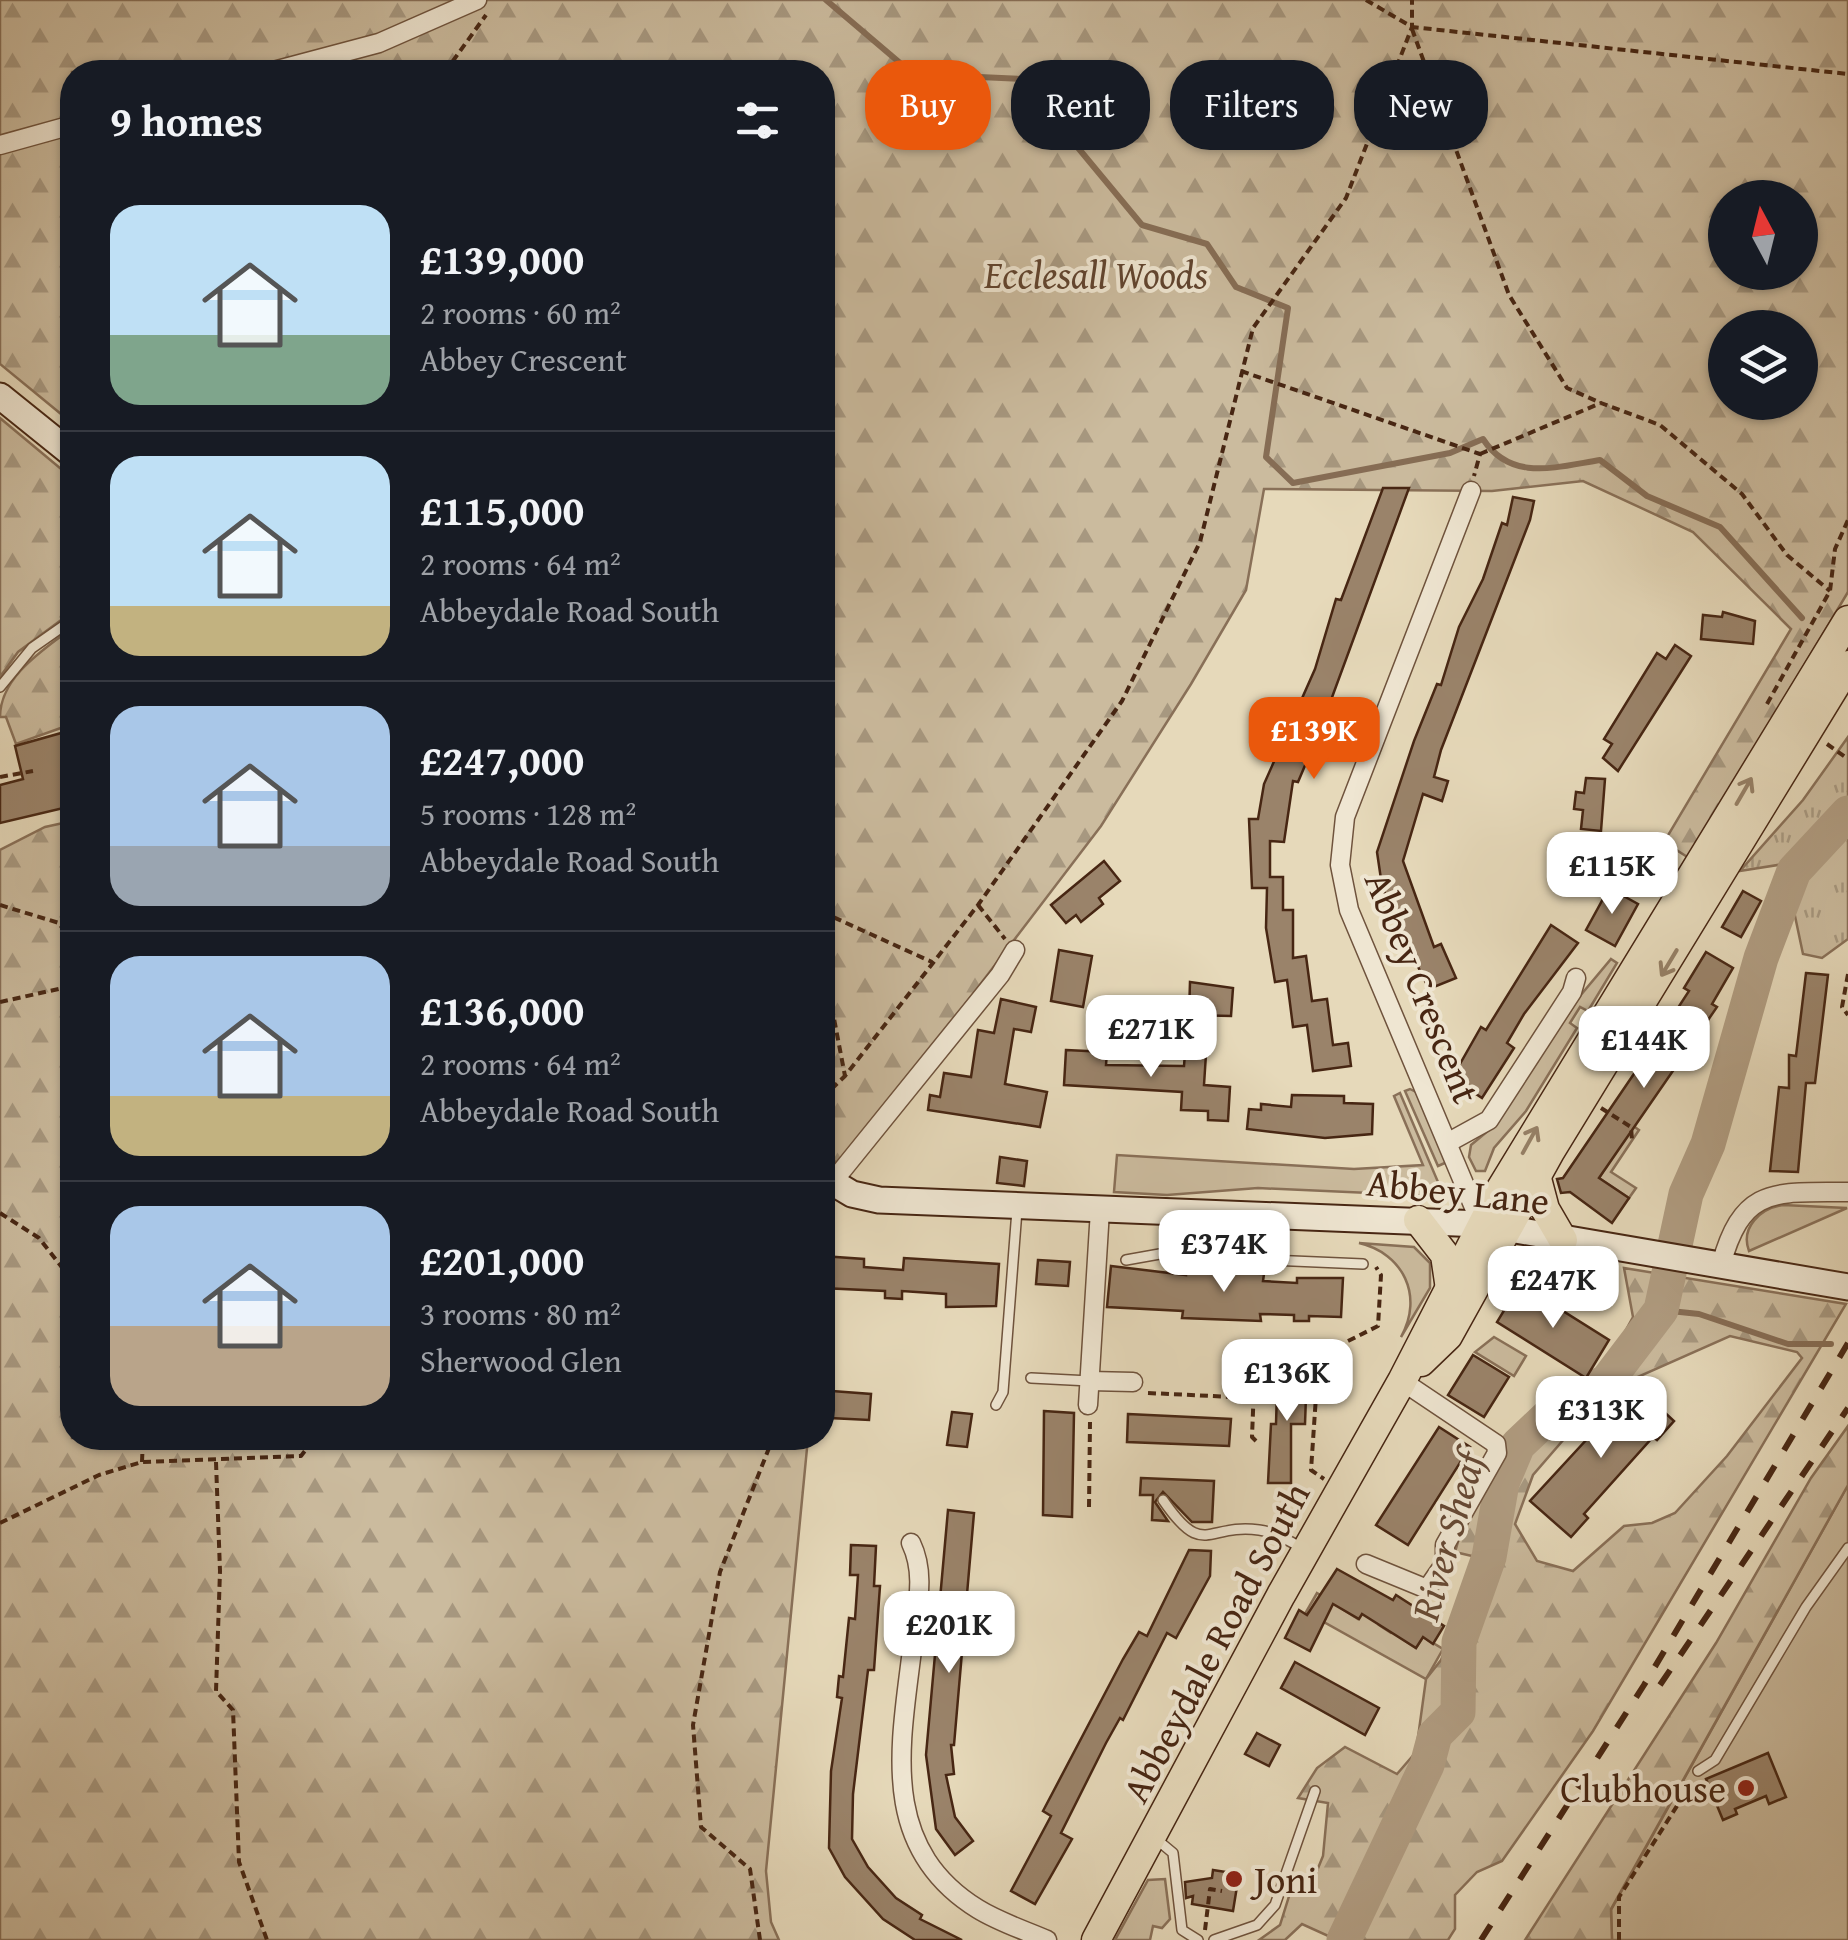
<!DOCTYPE html>
<meta charset="utf-8">
<style>
body{margin:0;font-family:"Gentium Book Plus",serif;background:#20242c;color:#f1f3f6;height:100vh;display:flex;flex-direction:column;font-size:38px;white-space:nowrap}
*{box-sizing:border-box;margin:0}
p{font-size:32px;color:#9ea1a6}
.icon{flex:none;width:55px;height:55px;fill:none;stroke:currentColor;stroke-width:2;stroke-linecap:round;stroke-linejoin:round}
.map{position:relative;flex:1;overflow:hidden}
.panel{position:absolute;left:60px;top:60px;width:775px;height:1390px;display:flex;flex-direction:column;background:#171b24;border-radius:40px;box-shadow:0 2px 8px #0004}
.panel>*{flex:none}
.hud{position:absolute;left:865px;top:60px;width:832px;height:90px;display:flex;gap:20px}
.needle{width:65px;rotate:353deg}
.buttons{position:absolute;left:1708px;top:180px;display:grid;gap:20px}
.buttons a{display:grid;place-items:center;width:110px;height:110px;border-radius:50%;background:#171b24;box-shadow:0 2px 8px #0004;font-size:50px}
.price{position:absolute;translate:-50% -85px;padding:0 22px;border-radius:20px;background:#fff;color:#222;font-size:32px;line-height:65px;filter:drop-shadow(0 2px 5px #0008)}
.price::after{content:'';position:absolute;left:50%;top:60px;width:30px;height:22px;margin-left:-15px;background:inherit;clip-path:polygon(0 0,100% 0,50% 100%)}
.price.selected{background:#ea580c;color:#fff}
ul{padding:0;list-style:none}
li{display:flex;align-items:center;gap:30px;height:250px;padding:0 50px}
li+li{border-top:2px solid #363941}
li span{display:grid;place-items:center;flex:none;width:280px;height:200px;border-radius:30px;color:#555}
li>.icon{margin-inline-start:auto}
span .icon{width:120px;height:120px;fill:#fffc;stroke-width:1}
li b{font-size:42px}
h2{display:flex;justify-content:space-between;align-items:center;height:120px;padding:0 50px;font-size:42px}
.tag{padding:0 35px;border-radius:40px;background:#171b24;box-shadow:0 2px 8px #0004;font-size:35px;line-height:90px}
.tag.selected{background:#ea580c;color:#fff}
.map>svg:first-child{display:block}
.green{fill:#cbbb9e;stroke:#897058;stroke-width:2.5}
.forest{fill:url(#forest-firs);stroke:#897058;stroke-width:2.5;fill-rule:evenodd}
.park{fill:url(#park-tufts);stroke:#897058;stroke-width:2.5}
.lines{fill:none;stroke-linecap:round;stroke-linejoin:round}
.stream{stroke:#866d55;stroke-width:6}
.river{stroke:#b09c81;stroke-width:35}
.building{fill:#9a836a;stroke:#472613;stroke-width:2.5}
.service-casing{stroke:#6f533d;stroke-width:12}
.minor-casing{stroke:#6f533d;stroke-width:21}
.secondary-casing{stroke:#472613;stroke-width:29}
.primary-casing{stroke:#472613;stroke-width:31}
.path{stroke:#472613;stroke-width:4;stroke-dasharray:8 5;stroke-linecap:butt}
.service{stroke:#efe6d2;stroke-width:9}
.minor{stroke:#efe6d2;stroke-width:18}
.secondary{stroke:#efe6d2;stroke-width:25}
.primary{stroke:#e6d9ba;stroke-width:28}
.rail{stroke:#472613;stroke-width:6;stroke-dasharray:18 18;stroke-linecap:butt}
.oneway{stroke:#968066}
.poi-dot{fill:#8f2418;stroke:#efe6d2;stroke-width:4}
.labels{text-anchor:middle;dominant-baseline:central;stroke-width:8;stroke-linejoin:round;paint-order:stroke}
.park-label{font-size:38px;font-style:italic;fill:#61442f;stroke:#efe6d2}
.street-label{font-size:38px;fill:#472613;stroke:#efe6d2}
.poi-label{font-size:38px;fill:#472613;stroke:#efe6d2;text-anchor:end}
.water-label{font-size:40px;font-style:italic;fill:#664934;stroke:#efe6d2}
</style>
<div class="map">
<svg width="1848" height="1940" viewBox="0 0 1848 1940">
<defs>
<pattern id="forest-firs" width="22" height="20" patternUnits="userSpaceOnUse" patternTransform="scale(2.5)"><rect width="22" height="20" fill="#cbbb9e"/><path d="M5 1l3.5 6h-7zM16 11l3.5 6h-7z" fill="#a79880"/></pattern>
<pattern id="park-tufts" width="24" height="20" patternUnits="userSpaceOnUse" patternTransform="scale(2.5)"><rect width="24" height="20" fill="#cbbb9e"/><path d="M3 7l-1-3M5 7V3M7 7l1-3M15 17l-1-3M17 17v-4M19 17l1-3" fill="none" stroke="#a79880"/></pattern>
</defs>
<rect width="100%" height="100%" fill="#e6d9ba"/>
<filter id="stains"><feTurbulence type="fractalNoise" baseFrequency=".002" numOctaves="4"/><feColorMatrix values="0 0 0 0 .2 0 0 0 0 .09 0 0 0 0 .02 0 0 0 .5 -.17"/></filter>
<radialGradient id="worn" r=".72"><stop offset=".6" stop-color="#630" stop-opacity="0"/><stop offset="1" stop-color="#630" stop-opacity=".3"/></radialGradient>
<g class="green">
<path d="M1611 959 1617 963 1588 1011 1580 1007 1570 1023 1577 1028 1526 1111 1494 1148 1485 1171H1476L1469 1157 1471 1145 1494 1126 1580 996Z"/>
<path d="M1410 1089 1416 1092 1447 1162 1438 1166 1405 1091Z"/>
<path d="M1400 1093 1441 1189 1436 1196 1258 1188 1167 1195 1114 1192 1117 1155 1354 1169 1423 1165 1394 1096Z"/>
<path d="M1632 1125 1639 1130 1611 1172 1636 1188 1629 1198 1599 1178Z"/>
<path d="M1783 1205 1847 1208 1749 1251C1740 1227 1761 1208 1783 1205Z"/>
<path d="M1359 1243 1414 1247 1430 1263V1288L1401 1337C1424 1296 1403 1253 1359 1243Z"/>
<path d="M1494 1337 1526 1356 1514 1376 1475 1352Z"/>
<path d="M1848 1485V1940H1612L1611 1910Z"/>
<path d="M1317 1593 1335 1603 1351 1598 1344 1610 1358 1619 1366 1607 1383 1617 1379 1625 1391 1633 1410 1629 1404 1640 1416 1648 1423 1637 1443 1649 1426 1679 1306 1612Z"/>
<path d="M1165 1879 1170 1919 1162 1928 1153 1926 1150 1940H1115L1148 1880Z"/>
</g>
<g class="forest">
<path d="M0 0H1848V592L1689 858 1664 842 1791 629 1693 532 1583 481 1492 491 1264 489 1246 590 1191 684 1101 826 841 1167 822 1150V72H72V423L0 364ZM1725 198H1800V272H1725ZM1725 328H1800V402H1725Z"/>
<path d="M0 418 72 478V612L18 652 0 677Z"/>
<path d="M72 628V724L16 744 6 717H0C0 677 43 650 72 628Z"/>
<path d="M72 821V1438H808L766 1871 771 1922 779 1940H0V850L45 827Z"/>
<path d="M1624 1268 1846 1304 1593 1731 1502 1861 1477 1872 1455 1895V1929L1448 1940H1337L1302 1924 1285 1940H1259L1280 1925 1291 1890 1310 1888 1323 1856 1328 1803 1298 1798 1317 1768 1345 1747 1397 1774 1416 1752 1426 1679 1441 1660 1473 1586 1472 1556 1455 1552 1460 1535C1488 1486 1519 1396 1583 1389L1597 1401 1533 1475 1515 1524 1537 1561 1573 1571 1624 1526 1652 1523 1675 1513 1727 1456 1802 1358 1797 1352 1730 1336 1633 1379 1618 1391 1592 1377 1611 1357 1633 1317Z"/>
<path d="M1848 1426V1485L1611 1909 1612 1940H1525L1716 1643 1811 1478Z"/>
</g>
<path class="park" d="M1848 737V939L1822 958 1803 954 1784 864 1740 871 1803 800Z"/>
<g class="lines">
<g class="stream">
<path d="M826 0 913 74 1021 79 1142 225 1207 244 1236 287 1288 308 1266 457 1293 483 1450 453 1483 439C1511 482 1556 467 1600 460L1647 496 1720 527 1802 618"/>
<path d="M1661 1310 1699 1314 1788 1344H1831"/>
</g>
<path class="river" d="M1344 1940 1427 1765 1435 1735 1458 1712 1459 1642 1489 1557 1502 1483 1518 1445 1555 1410 1607 1381 1661 1310 1686 1194 1708 1144 1761 958 1794 871 1848 813"/>
</g>
<g class="building">
<path d="M1383 488H1409L1320 730 1298 782 1293 781 1284 842 1270 841V877H1283V910H1293V958L1306 956 1312 1001 1327 999 1333 1045 1348 1043 1351 1066 1313 1071 1307 1025 1293 1027 1287 980 1275 982 1266 928 1267 888H1252L1249 819H1258L1264 784 1315 669 1336 599 1341 600Z"/>
<path d="M1513 497 1534 501 1530 520 1441 750 1434 777 1448 781 1442 801 1423 794 1403 861 1434 947 1441 944 1456 978 1429 989 1395 920 1382 886 1377 852 1414 741 1437 684 1441 685 1459 627 1483 579 1502 523 1507 525Z"/>
<path d="M1723 612 1755 621 1753 644 1701 639 1703 615 1722 617Z"/>
<path d="M1675 645 1691 656 1618 771 1603 758 1612 744 1604 739 1657 653 1666 659Z"/>
<path d="M72 730V748L62 750 68 781 72 780V806L0 823V785L23 779 15 746Z"/>
<path d="M1586 778 1605 779 1601 831 1581 829 1583 810 1574 809 1576 792 1584 793Z"/>
<path d="M1104 861 1120 881 1099 898 1103 904 1081 922 1076 915 1066 923 1051 905Z"/>
<path d="M1609 888 1638 904 1615 946 1586 930Z"/>
<path d="M1743 891 1761 901 1741 937 1722 927Z"/>
<path d="M1551 925 1578 943 1524 1014 1507 1043 1514 1048 1482 1098 1452 1078 1481 1027 1486 1030Z"/>
<path d="M1059 950 1092 956 1083 1007 1051 1001Z"/>
<path d="M1706 952 1733 968 1712 1004 1717 1007 1599 1178 1629 1198 1612 1223 1570 1192 1561 1193 1557 1179 1563 1178 1657 1040 1689 991 1684 988Z"/>
<path d="M1806 973 1828 975 1815 1083H1806L1798 1172 1770 1171 1779 1087 1789 1088V1055L1796 1056Z"/>
<path d="M1190 982 1233 988 1231 1016 1189 1015Z"/>
<path d="M1001 999 1036 1007 1031 1032 1014 1029 1005 1084 1047 1092 1040 1127 928 1110 930 1095 940 1097 944 1073 971 1077 978 1030 994 1033Z"/>
<path d="M1066 1050 1107 1052 1106 1065 1184 1066 1185 1053 1206 1054 1204 1085 1230 1087 1228 1121 1208 1120V1111L1181 1110 1182 1092 1064 1085Z"/>
<path d="M1292 1095 1344 1096V1103L1373 1104 1372 1134 1325 1138 1247 1129 1249 1109 1261 1110V1104L1291 1107Z"/>
<path d="M1000 1157 1027 1161 1024 1186 997 1183Z"/>
<path d="M822 1256 864 1259V1267L903 1270 904 1258 999 1264 996 1306 946 1307V1294L902 1291V1299L885 1298V1291L822 1288Z"/>
<path d="M1038 1260 1070 1262 1068 1286 1036 1284Z"/>
<path d="M1111 1266 1186 1275V1271L1264 1274 1263 1281 1297 1283V1278H1343L1341 1317 1309 1316V1321H1294V1315L1260 1314 1261 1321 1182 1318 1183 1311 1107 1307Z"/>
<path d="M1520 1284 1609 1340 1586 1378 1497 1322Z"/>
<path d="M1473 1355 1509 1377 1484 1417 1448 1395Z"/>
<path d="M1286 1368H1307L1305 1424H1291V1483H1268L1271 1424H1276L1277 1391 1285 1392Z"/>
<path d="M1636 1386 1674 1421 1657 1440 1653 1437 1584 1514 1588 1518 1571 1537 1530 1501Z"/>
<path d="M832 1391 871 1394 869 1420 830 1418Z"/>
<path d="M1044 1411 1074 1413 1072 1517 1043 1515Z"/>
<path d="M952 1412 972 1414 967 1447 947 1445Z"/>
<path d="M1128 1414 1231 1419 1229 1446 1127 1442Z"/>
<path d="M1439 1427 1470 1447 1408 1545 1376 1525Z"/>
<path d="M1141 1478 1214 1481 1212 1522H1192L1163 1492 1155 1502 1168 1521 1152 1520 1153 1495H1140Z"/>
<path d="M948 1510 974 1513 954 1745H951L954 1774 946 1775 955 1817 973 1841 955 1855 936 1829 926 1755Z"/>
<path d="M851 1545 876 1546 874 1586H880L874 1670H868L853 1794 852 1839 868 1867 896 1898 922 1915 920 1919 962 1940H915L883 1919 845 1877 829 1848 831 1771 842 1698 837 1697 839 1676 843 1677 849 1618 855 1619 858 1575H850Z"/>
<path d="M1189 1550 1211 1551 1210 1576 1176 1638 1167 1633 1123 1720 1120 1718 1106 1743 1061 1833 1072 1839 1035 1904 1011 1891 1051 1816 1043 1811 1123 1659 1139 1632 1147 1636Z"/>
<path d="M1337 1569 1393 1600 1396 1595 1444 1626 1433 1644 1423 1637 1416 1648 1362 1614 1359 1619 1333 1604 1310 1651 1285 1638 1299 1610 1307 1615Z"/>
<path d="M1295 1662 1379 1708 1365 1735 1281 1688Z"/>
<path d="M1257 1733 1280 1745 1269 1766 1245 1754Z"/>
<path d="M1768 1753 1786 1797 1769 1804 1766 1796 1735 1809 1737 1814 1723 1820 1706 1779Z"/>
<path d="M1213 1870 1239 1874 1233 1911 1192 1904 1193 1896 1186 1898 1185 1882 1212 1878Z"/>
</g>
<g class="lines">
<defs>
<g id="service">
<path d="M0 687 32 648 72 620"/>
<path d="M1182 1214V1250L1197 1262 1225 1258 1363 1264"/>
<path d="M1126 1260 1182 1250"/>
<path d="M1031 1378 1090 1381"/>
<path d="M996 1405 1003 1392 1017 1210"/>
<path d="M1163 1500C1204 1560 1206 1523 1259 1530 1275 1532 1289 1541 1304 1549"/>
<path d="M1698 1771 1715 1760 1806 1607 1848 1548"/>
<path d="M1155 1838 1173 1853 1182 1930 1198 1940"/>
<path d="M1214 1940 1257 1925 1275 1905 1315 1791"/>
</g>
<g id="minor">
<path d="M270 72 379 43 477 0"/>
<path d="M0 145 72 125"/>
<path d="M1471 491 1345 817 1340 865 1349 910 1481 1224"/>
<path d="M1449 1142 1489 1120 1572 992 1576 978"/>
<path d="M831 1184 1000 975 1015 950"/>
<path d="M1721 1265C1743 1184 1776 1193 1848 1192"/>
<path d="M1090 1381 1133 1382"/>
<path d="M1088 1405 1100 1210"/>
<path d="M911 1543C925 1572 918 1602 914 1633 903 1735 873 1844 978 1909 999 1922 1024 1930 1047 1940"/>
<path d="M1366 1564 1427 1589 1445 1563V1545L1497 1453 1496 1444 1402 1381"/>
</g>
<g id="secondary">
<path d="M0 396 72 454"/>
<path d="M822 1176 852 1194 879 1200 1481 1224 1848 1287"/>
</g>
<g id="primary">
<path d="M1536 1175 1545 1209 1563 1240"/>
<path d="M1418 1220 1445 1255 1450 1289"/>
<path d="M1421 1362 1448 1336 1550 1152 1848 665"/>
<path d="M1096 1940 1281 1595 1402 1381 1500 1190 1848 620"/>
</g>
</defs>
<use href="#service" class="service-casing"/>
<use href="#minor" class="minor-casing"/>
<use href="#secondary" class="secondary-casing"/>
<use href="#primary" class="primary-casing"/>
<g class="path">
<path d="M1366 0 1412 27 1848 74"/>
<path d="M1412 29 1509 295 1567 388 1601 403"/>
<path d="M445 72 486 15"/>
<path d="M1241 371 1480 454 1474 476"/>
<path d="M1480 454 1601 403 1660 425 1742 494 1787 555 1830 591"/>
<path d="M1767 704 1830 591 1835 549 1848 520"/>
<path d="M1827 744 1848 759"/>
<path d="M0 777 33 771"/>
<path d="M0 905 59 923 72 944"/>
<path d="M978 905 1005 939"/>
<path d="M822 912 932 962"/>
<path d="M822 956 845 1076"/>
<path d="M1848 974 1842 1007 1848 1015"/>
<path d="M0 1002 72 986"/>
<path d="M822 1098 845 1076 978 905 1122 701 1200 542 1253 328 1346 198 1412 27V0"/>
<path d="M1601 1108 1631 1127 1632 1140"/>
<path d="M0 1213 39 1238 72 1280"/>
<path d="M1496 1293 1508 1302"/>
<path d="M1348 1341 1378 1326 1381 1275 1376 1267"/>
<path d="M1148 1393 1232 1397 1234 1376 1254 1377"/>
<path d="M1256 1441 1252 1437 1255 1361 1318 1367 1311 1470 1324 1479"/>
<path d="M142 1462 143 1438"/>
<path d="M216 1462 220 1571 216 1691 233 1710 239 1862 267 1940"/>
<path d="M1089 1507 1090 1422"/>
<path d="M0 1523 99 1475 142 1462 301 1456 315 1438"/>
<path d="M1205 1930 1210 1889 1222 1891"/>
<path d="M760 1940 750 1869 701 1827 693 1725 720 1572 773 1438"/>
<path d="M1619 1940V1897L1691 1784"/>
</g>
<use href="#service" class="service"/>
<use href="#minor" class="minor"/>
<use href="#secondary" class="secondary"/>
<use href="#primary" class="primary"/>
<g class="rail">
<path d="M1660 1685 1848 1408"/>
<path d="M1481 1940 1644 1685 1848 1343"/>
</g>
</g>
<defs><path id="oneway-shaft" d="M-6 0H5M1.5-3L5.5 0L1.5 3" fill="none" stroke-width="1.6" stroke-linecap="round" stroke-linejoin="round" transform="scale(2.5)"/></defs>
<g class="oneway">
<use href="#oneway-shaft" transform="translate(1744 791) rotate(-60)"/>
<use href="#oneway-shaft" transform="translate(1669 963) rotate(121)"/>
<use href="#oneway-shaft" transform="translate(1530 1140) rotate(-61)"/>
</g>
<g class="poi-dot">
<circle cx="1746" cy="1788" r="10"/>
<circle cx="1234" cy="1879" r="10"/>
</g>
<g class="labels">
<g class="park-label">
<text x="1096" y="274">Ecclesall Woods</text>
</g>
<g class="street-label">
<text transform="translate(1423 987) rotate(68)">Abbey Crescent</text>
<text transform="translate(1458 1191) rotate(6)">Abbey Lane</text>
<text transform="translate(1215 1642) rotate(-62)">Abbeydale Road South</text>
</g>
<g class="poi-label">
<text x="1726" y="1788">Clubhouse</text>
<text x="1254" y="1879" text-anchor="start">Joni</text>
</g>
<g class="water-label">
<text transform="translate(1447 1536) rotate(-74)">River Sheaf</text>
</g>
</g>
<rect width="100%" height="100%" filter="url(#stains)"/>
<rect width="100%" height="100%" fill="url(#worn)"/>
</svg>
<div class="buttons">
<a><svg class="needle" viewBox="-14 -14 28 28"><path d="M0-13l5 13h-10z" fill="#e53935"/><path d="M0 13l5-13h-10z" fill="#9ea1a6"/></svg></a>
<a><svg class="icon" aria-label="layers" viewBox="0 0 24 24"><path d="M12 4l9 5-9 5-9-5zM3 14l9 5 9-5"/></svg></a>
</div>
<b class="price selected" style="left:1314px;top:782px">£139K</b>
<b class="price" style="left:1612px;top:917px">£115K</b>
<b class="price" style="left:1151px;top:1080px">£271K</b>
<b class="price" style="left:1644px;top:1091px">£144K</b>
<b class="price" style="left:1224px;top:1295px">£374K</b>
<b class="price" style="left:1553px;top:1331px">£247K</b>
<b class="price" style="left:1287px;top:1424px">£136K</b>
<b class="price" style="left:1601px;top:1461px">£313K</b>
<b class="price" style="left:949px;top:1676px">£201K</b>
<div class="hud">
<a class="tag selected">Buy</a>
<a class="tag">Rent</a>
<a class="tag">Filters</a>
<a class="tag">New</a>
</div>
<section class="panel">
<h2>9 homes<svg class="icon" aria-label="filters" viewBox="0 0 24 24"><path d="M4 7h16M4 17h16"/><circle cx="9" cy="7" r="2"/><circle cx="15" cy="17" r="2"/></svg></h2>
<ul>
<li><span style="background:linear-gradient(#bfe0f5 65%,#7fa58c 0)"><svg class="icon" aria-label="home" viewBox="0 0 24 24"><path d="M3 11l9-7 9 7M6 9v11h12V9"/></svg></span><div><b>£139,000</b><p>2 rooms · 60 m²</p><p>Abbey Crescent</p></div></li>
<li><span style="background:linear-gradient(#bfe0f5 75%,#c2b280 0)"><svg class="icon" aria-label="home" viewBox="0 0 24 24"><path d="M3 11l9-7 9 7M6 9v11h12V9"/></svg></span><div><b>£115,000</b><p>2 rooms · 64 m²</p><p>Abbeydale Road South</p></div></li>
<li><span style="background:linear-gradient(#a9c7e8 70%,#9aa5b1 0)"><svg class="icon" aria-label="home" viewBox="0 0 24 24"><path d="M3 11l9-7 9 7M6 9v11h12V9"/></svg></span><div><b>£247,000</b><p>5 rooms · 128 m²</p><p>Abbeydale Road South</p></div></li>
<li><span style="background:linear-gradient(#a9c7e8 70%,#c2b280 0)"><svg class="icon" aria-label="home" viewBox="0 0 24 24"><path d="M3 11l9-7 9 7M6 9v11h12V9"/></svg></span><div><b>£136,000</b><p>2 rooms · 64 m²</p><p>Abbeydale Road South</p></div></li>
<li><span style="background:linear-gradient(#a9c7e8 60%,#b9a48a 0)"><svg class="icon" aria-label="home" viewBox="0 0 24 24"><path d="M3 11l9-7 9 7M6 9v11h12V9"/></svg></span><div><b>£201,000</b><p>3 rooms · 80 m²</p><p>Sherwood Glen</p></div></li>
</ul>
</section>
</div>
